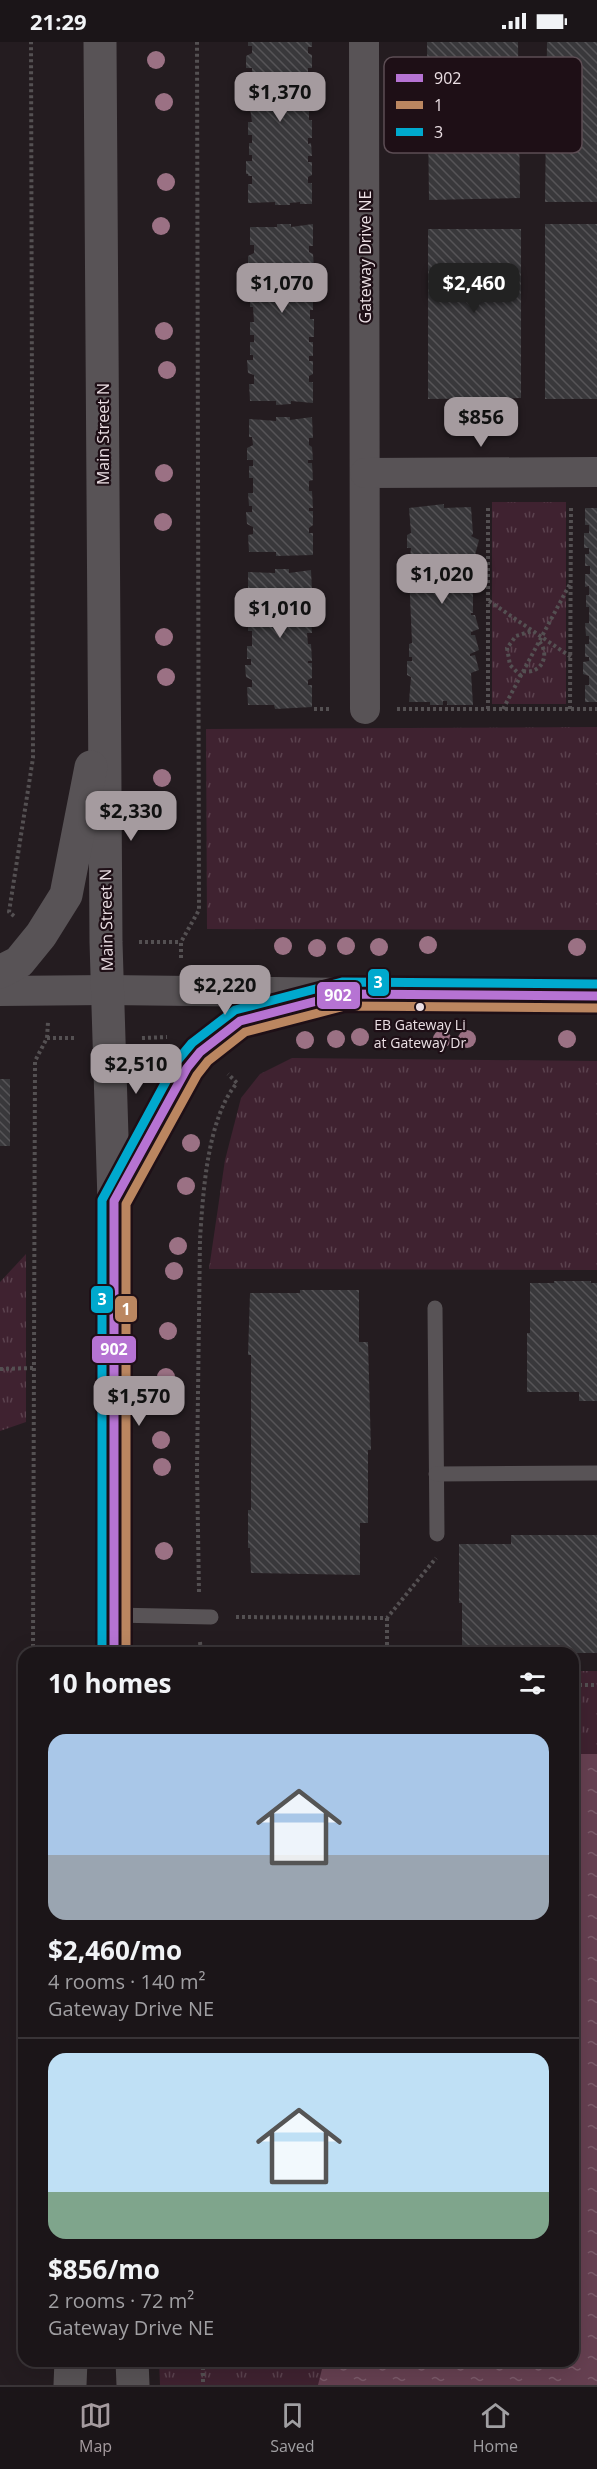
<!DOCTYPE html>
<meta charset="utf-8">
<style>
body{margin:0;font-family:"Open Sans",sans-serif;background:#282225;color:#f1f3f6;height:100vh;display:flex;flex-direction:column;font-size:22px;white-space:nowrap}
*{box-sizing:border-box;margin:0}
p{font-size:20px;color:#a09fa2}
.icon{flex:none;width:33px;height:33px;fill:none;stroke:currentColor;stroke-width:2;stroke-linecap:round;stroke-linejoin:round}
.map{position:relative;flex:1;overflow:hidden}
.sheet{position:absolute;left:18px;top:1605px;width:561px;height:720px;display:flex;flex-direction:column;background:#1b1518;border-radius:18px;box-shadow:0 6px 24px #0002,0 0 0 2px #393437}
.sheet>*{flex:none}
.price{position:absolute;translate:-50% -51px;padding:0 14px;border-radius:12px;background:#a59b9f;color:#111;font-size:20px;line-height:39px;filter:drop-shadow(0 2px 3px #0008)}
.price::after{content:'';position:absolute;left:50%;top:36px;width:18px;height:14px;margin-left:-9px;background:inherit;clip-path:polygon(0 0,100% 0,50% 100%)}
.price.on{background:#222;color:#fff}
ul{padding:0;list-style:none}
li{display:grid;align-content:center;gap:12px;height:318px;padding:0 30px}
li+li{border-top:2px solid #393437}
li span{display:grid;place-items:center;height:186px;border-radius:18px;color:#555}
li>.icon{margin-inline-start:auto}
span .icon{width:108px;height:108px;fill:#fffc;stroke-width:1}
li b{font-size:26px}
h2{display:flex;justify-content:space-between;align-items:center;height:72px;padding:0 30px;font-size:26px}
.status{display:flex;justify-content:space-between;align-items:center;height:42px;padding:0 30px;background:#1b1518;direction:ltr}
.status svg{height:16px;fill:currentColor}
.tabs{display:flex;justify-content:space-around;align-items:center;height:84px;border-top:2px solid #393437;background:#1b1518;font-size:16px;color:#a09fa2}
.tabs a{display:grid;justify-items:center;gap:3px}
.tabs .on{color:#a59b9f}
.map>svg:first-child{display:block}
.grass{fill:url(#grass-tufts)}
.water{fill:url(#water-ripples)}
.building{fill:url(#building-back-hatch)}
.lines{fill:none;stroke-linecap:round;stroke-linejoin:round}
.path{stroke:#545052;stroke-width:4;stroke-dasharray:3 3;stroke-linecap:butt}
.service{stroke:#585356;stroke-width:15}
.minor{stroke:#585356;stroke-width:30}
.tertiary{stroke:#585356;stroke-width:33}
.bus-1-casing{stroke:#1e0f16;stroke-width:14}
.bus-2-casing{stroke:#1e0f16;stroke-width:14}
.bus-3-casing{stroke:#1e0f16;stroke-width:14}
.bus-1{stroke:#b673d3;stroke-width:9}
.bus-2{stroke:#bb8660;stroke-width:9}
.bus-3{stroke:#00a9ce;stroke-width:9}
.tree{fill:#9b7184}
.bus-dot{fill:#ebdfe4;stroke:#1e0f16;stroke-width:2}
.labels{text-anchor:middle;dominant-baseline:central;stroke-width:4.5;stroke-linejoin:round;paint-order:stroke}
.bus-label{font-size:14px;fill:#ebdfe4;stroke:#1e0f16}
.street-label{font-size:16px;fill:#ebdfe4;stroke:#1e0f16}
.key{fill:#1e0f16;stroke:#5c4d54;stroke-width:1.5}
.key-label{font-size:16px;fill:#ebdfe4}
.line-badge{stroke:#1e0f16;stroke-width:2}
.badge-label{font-size:16px;text-anchor:middle;font-weight:bold;fill:#fff}
</style>
<div class="status"><b>21:29</b><svg viewBox="0 0 49 12"><path d="M0 12V9h3v3zM5 12V6h3v6zM10 12V3h3v9zM15 12V0h3v12zM26 1h20v11H26zM47 4h2v5h-2z"/></svg></div>
<div class="map">
<svg width="597" height="2343" viewBox="0 0 597 2343">
<defs>
<pattern id="grass-tufts" width="24" height="20" patternUnits="userSpaceOnUse" patternTransform="scale(1.5)"><rect width="24" height="20" fill="#3f2230"/><path d="M3 7l-1-3M5 7V3M7 7l1-3M15 17l-1-3M17 17v-4M19 17l1-3" fill="none" stroke="#5b424e"/></pattern>
<pattern id="water-ripples" width="26" height="14" patternUnits="userSpaceOnUse" patternTransform="scale(1.5)"><rect width="26" height="14" fill="#664051"/><path d="M2 4q2-2 4 0t4 0M15 11q2-2 4 0t4 0" fill="none" stroke="#7c5b6a"/></pattern>
<pattern id="building-back-hatch" width="6" height="6" patternUnits="userSpaceOnUse" patternTransform="scale(1.5)"><rect width="6" height="6" fill="#39383b"/><path d="M-1 5l2 2M0 0l6 6M5-1l2 2" fill="none" stroke="#565457"/></pattern>
</defs>
<rect width="100%" height="100%" fill="#241c20"/>
<g class="grass">
<rect x="492" y="460" width="74" height="202"/>
<path d="M597 685V888L207 887 206 687Z"/>
<path d="M292 1016 597 1019V1228L209 1227 225 1118 241 1056 260 1032Z"/>
<path d="M26 1212V1380L0 1389V1240Z"/>
<path d="M573 1629H597V2343H160L159 2319H573Z"/>
</g>
<path class="water" d="M573 1712H597V2343H318L324 2319H573Z"/>
<g class="building">
<path d="M248 0H312V5H308V11L312 13V26H308V32H311V45H308V50H312V69H309V78H312V96H308V102L311 101 312 114H308V120H312V133L308 135V141H312V162H300V160L290 161V163H275V160L248 161V142H252V134H248V132H246V119H252V113H249V101H252V93H248V80H252L248 52H252V45H249V32H252V26H246V14L252 11V4H248Z"/>
<path d="M427 0H518L520 156 429 158Z"/>
<path d="M547 0H597V160H545Z"/>
<path d="M277 182H291V185L313 182V204H309V210L313 212 314 226H309V231L312 230V244H309V249H313V268H310V277H314V295H309V300H313V314H309V319H313V332L309 334V340H313V361L291 359V362L276 363V359H250L249 342H254V333L248 331 247 318H253V313H250V300H254V293H250V280H254L253 265H250V252L254 251V244H250V231H253V225H248V214L254 211V203H250V185H277Z"/>
<rect x="545" y="182" width="52" height="175"/>
<path d="M428 187H521V356L428 357Z"/>
<path d="M276 375H290V378L312 375 313 396H309V403L312 405 313 418H308V421H312L313 438 309 439V449H312L313 466H309V469H313V483L309 486V491H313V513L276 514V510H249L248 493 253 492V485L247 482 246 470H252V464H249L248 451H253V436H249V424H253V418H247V406L253 403 252 395H249V377L276 379Z"/>
<path d="M444 462V466L471 465 473 492 471 494 479 498 475 513H471V516L479 519 475 534H471L473 536V571H471V573H475L479 587 471 590V593H475L479 608 470 612V614L475 613 479 628 471 631 473 663H447V659H443V663H430V660H409L411 635 407 633V619H412V615H409V602L412 601 409 532H412V525H409L411 506H407V493L411 491 409 466Z"/>
<path d="M585 466H597V660H585V643H589V634L583 632V620L589 619V615H585V602H589V594H586L585 581H589V565H586V553H589V544L585 545V532H590V524H585V512H589V506H584V491H589V483H585Z"/>
<path d="M275 527H289V531L311 528 312 549H307L308 556 311 557 312 571H307V574H311L312 591H307L308 602H311L312 619H308V621H312V636L308 638V643H312V665L275 667 274 663H248L247 645H252V638L246 635 245 623H251V617H247V604H252V589H248V576H252L251 571H246L245 559H248V556H251V547L248 548V530L275 531Z"/>
<rect x="0" y="1037" width="10" height="67"/>
<path d="M554 1239H591V1241H597V1359H579V1350H527V1291H530V1241H554Z"/>
<path d="M300 1248H359V1300H368L371 1408H368V1481H360V1533L251 1531 250 1506H248V1468H251V1313H248L250 1251H300Z"/>
<path d="M511 1493H597V1611H462V1561H459V1502H511Z"/>
</g>
<g class="lines">
<g class="path">
<path d="M489 559 571 615"/>
<path d="M523 629C541 633 551 613 539 599"/>
<path d="M521 634 510 623 507 606 516 594 532 589"/>
<path d="M314 667H332"/>
<path d="M397 667H597"/>
<path d="M488 667V463"/>
<path d="M503 667 571 540"/>
<path d="M570 667 571 463"/>
<path d="M14 874 9 870 33 716 31 0"/>
<path d="M139 900H181"/>
<path d="M181 916V900L199 868 197 0"/>
<path d="M47 996H74"/>
<path d="M142 996 167 995"/>
<path d="M0 1327 33 1326"/>
<path d="M199 1550 197 1428 200 1197C203 1152 207 1076 237 1041L228 1032"/>
<path d="M236 1575 387 1576 436 1516"/>
<path d="M387 1576V1611"/>
<path d="M200 1600 201 1611"/>
<path d="M33 1611 35 1019 47 996 48 980"/>
<path d="M573 1643H597"/>
<path d="M203 2319V2343"/>
</g>
<g class="service">
<path d="M435 1266 437 1492"/>
<path d="M436 1432 597 1431"/>
<path d="M114 1573 211 1575"/>
</g>
<g class="minor">
<path d="M364 0 365 667"/>
<path d="M365 431 597 430"/>
<path d="M0 949 107 948 597 954"/>
</g>
<g class="tertiary">
<path d="M100 0 106 900 114 1159V1611"/>
<path d="M0 930 19 920 41 893 66 853 91 725"/>
<path d="M115 1158 187 1026 200 1010 240 979 344 952"/>
<path d="M132 2319 133 2343"/>
<path d="M70 2343 71 2319"/>
</g>
<defs>
<path id="bus-1" d="M114 1611V1159L187 1026 200 1010 240 979 344 952 597 954"/>
<path id="bus-2" d="M126 1611V1162L197 1033 208 1019 245 990 345 964 597 966"/>
<path id="bus-3" d="M102 1611V1158L177 1019 192 1001 235 968 342 940 597 942"/>
</defs>
<use href="#bus-1" class="bus-1-casing"/>
<use href="#bus-2" class="bus-2-casing"/>
<use href="#bus-3" class="bus-3-casing"/>
<use href="#bus-1" class="bus-1"/>
<use href="#bus-2" class="bus-2"/>
<use href="#bus-3" class="bus-3"/>
</g>
<g class="tree">
<circle cx="156" cy="18" r="9"/>
<circle cx="164" cy="60" r="9"/>
<circle cx="166" cy="140" r="9"/>
<circle cx="161" cy="184" r="9"/>
<circle cx="164" cy="289" r="9"/>
<circle cx="167" cy="328" r="9"/>
<circle cx="164" cy="431" r="9"/>
<circle cx="163" cy="480" r="9"/>
<circle cx="164" cy="595" r="9"/>
<circle cx="166" cy="635" r="9"/>
<circle cx="162" cy="736" r="9"/>
<circle cx="164" cy="774" r="9"/>
<circle cx="428" cy="903" r="9"/>
<circle cx="283" cy="904" r="9"/>
<circle cx="346" cy="904" r="9"/>
<circle cx="379" cy="905" r="9"/>
<circle cx="577" cy="905" r="9"/>
<circle cx="317" cy="906" r="9"/>
<circle cx="360" cy="995" r="9"/>
<circle cx="336" cy="997" r="9"/>
<circle cx="442" cy="997" r="9"/>
<circle cx="467" cy="997" r="9"/>
<circle cx="567" cy="997" r="9"/>
<circle cx="305" cy="998" r="9"/>
<circle cx="191" cy="1101" r="9"/>
<circle cx="186" cy="1144" r="9"/>
<circle cx="178" cy="1204" r="9"/>
<circle cx="174" cy="1229" r="9"/>
<circle cx="168" cy="1289" r="9"/>
<circle cx="166" cy="1335" r="9"/>
<circle cx="161" cy="1398" r="9"/>
<circle cx="162" cy="1425" r="9"/>
<circle cx="164" cy="1509" r="9"/>
</g>
<circle class="bus-dot" cx="420" cy="965" r="5"/>
<g class="labels">
<g class="bus-label">
<text x="420" y="982">EB Gateway Li<tspan x="420" dy="18">at Gateway Dr</tspan></text>
</g>
<g class="street-label">
<text transform="translate(365 215) rotate(-90)">Gateway Drive NE</text>
<text transform="translate(103 392) rotate(-90)">Main Street N</text>
<text transform="translate(106 878) rotate(-91)">Main Street N</text>
</g>
</g>
<rect x="384" y="15" width="198" height="96" rx="9" class="key"/>
<rect x="396" y="32" width="27" height="8" fill="#b673d3"/>
<rect x="396" y="59" width="27" height="8" fill="#bb8660"/>
<rect x="396" y="86" width="27" height="8" fill="#00a9ce"/>
<g class="key-label">
<text x="434" y="42">902</text>
<text x="434" y="69">1</text>
<text x="434" y="96">3</text>
</g>
<g class="line-badge">
<rect x="367" y="926" width="23" height="29" rx="6" fill="#00a9ce"/>
<rect x="316" y="939" width="45" height="29" rx="6" fill="#b673d3"/>
<rect x="90" y="1243" width="24" height="29" rx="6" fill="#00a9ce"/>
<rect x="114" y="1253" width="24" height="28" rx="6" fill="#bb8660"/>
<rect x="91" y="1293" width="46" height="29" rx="6" fill="#b673d3"/>
</g>
<g class="badge-label">
<text x="378" y="946">3</text>
<text x="338" y="959">902</text>
<text x="102" y="1263">3</text>
<text x="126" y="1273">1</text>
<text x="114" y="1313">902</text>
</g>
</svg>
<b class="price" style="left:280px;top:81px">$1,370</b>
<b class="price" style="left:282px;top:272px">$1,070</b>
<b class="price on" style="left:474px;top:272px">$2,460</b>
<b class="price" style="left:481px;top:406px">$856</b>
<b class="price" style="left:442px;top:563px">$1,020</b>
<b class="price" style="left:280px;top:597px">$1,010</b>
<b class="price" style="left:131px;top:800px">$2,330</b>
<b class="price" style="left:225px;top:974px">$2,220</b>
<b class="price" style="left:136px;top:1053px">$2,510</b>
<b class="price" style="left:139px;top:1385px">$1,570</b>
<section class="sheet">
<h2>10 homes<svg class="icon" aria-label="filters" viewBox="0 0 24 24"><path d="M4 7h16M4 17h16"/><circle cx="9" cy="7" r="2"/><circle cx="15" cy="17" r="2"/></svg></h2>
<ul>
<li><span style="background:linear-gradient(#a9c7e8 65%,#9aa5b1 0)"><svg class="icon" aria-label="home" viewBox="0 0 24 24"><path d="M3 11l9-7 9 7M6 9v11h12V9"/></svg></span><div><b>$2,460/mo</b><p>4 rooms · 140 m²</p><p>Gateway Drive NE</p></div></li>
<li><span style="background:linear-gradient(#bfe0f5 75%,#7fa58c 0)"><svg class="icon" aria-label="home" viewBox="0 0 24 24"><path d="M3 11l9-7 9 7M6 9v11h12V9"/></svg></span><div><b>$856/mo</b><p>2 rooms · 72 m²</p><p>Gateway Drive NE</p></div></li>
</ul>
</section>
</div>
<nav class="tabs">
<a class="on"><svg class="icon" aria-label="map" viewBox="0 0 24 24"><path d="M3 6l6-2 6 2 6-2v14l-6 2-6-2-6 2zM9 4v14M15 6v14"/></svg>Map</a>
<a><svg class="icon" aria-label="saved" viewBox="0 0 24 24"><path d="M7 4h10v16l-5-4-5 4z"/></svg>Saved</a>
<a><svg class="icon" aria-label="home" viewBox="0 0 24 24"><path d="M3 11l9-7 9 7M6 9v11h12V9"/></svg>Home</a>
</nav>
